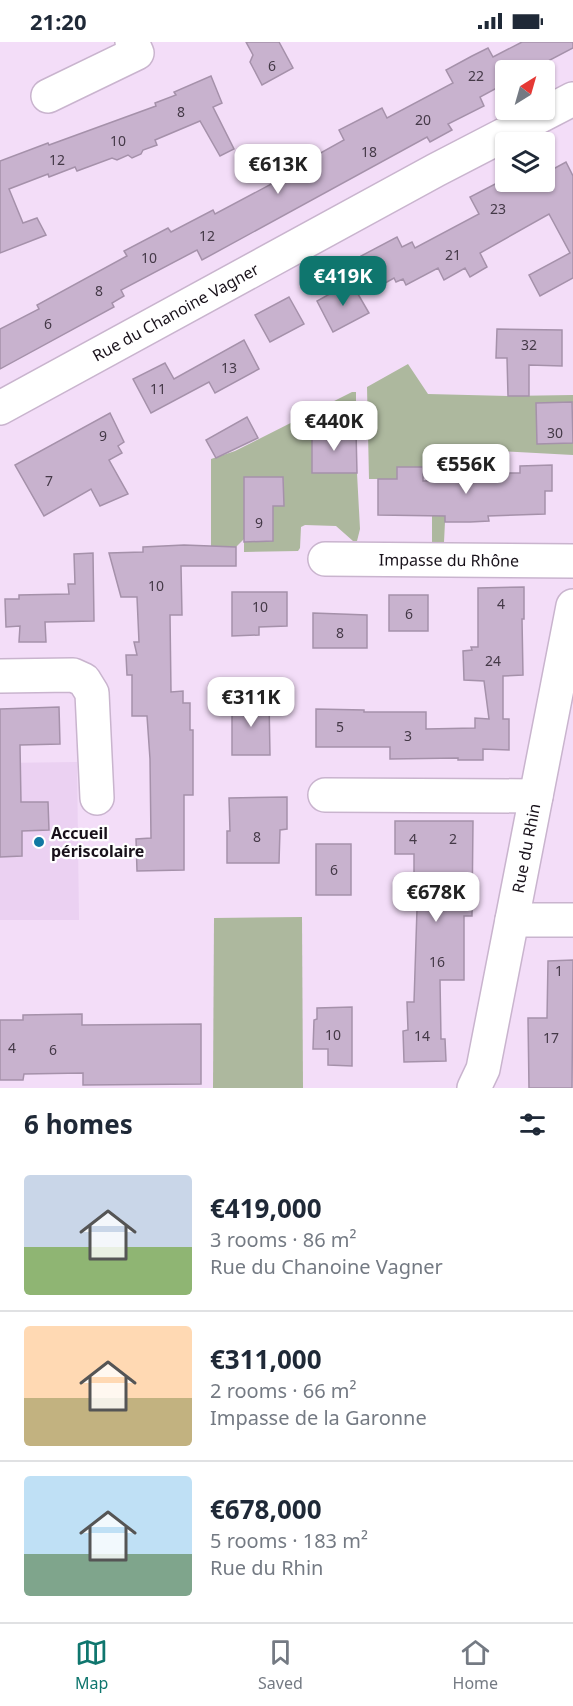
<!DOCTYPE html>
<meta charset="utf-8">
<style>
body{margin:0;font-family:"Noto Sans",sans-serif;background:#f6f6f7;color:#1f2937;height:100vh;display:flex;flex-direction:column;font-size:22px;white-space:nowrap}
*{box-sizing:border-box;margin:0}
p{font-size:20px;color:#747a83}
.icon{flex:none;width:33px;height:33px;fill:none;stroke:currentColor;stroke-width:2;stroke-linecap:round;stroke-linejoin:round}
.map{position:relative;height:1046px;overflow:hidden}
.side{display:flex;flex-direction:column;background:#fff;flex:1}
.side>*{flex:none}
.needle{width:39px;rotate:37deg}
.fabs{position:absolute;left:495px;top:18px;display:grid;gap:12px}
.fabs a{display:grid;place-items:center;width:60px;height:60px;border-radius:6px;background:#fff;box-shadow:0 2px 4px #0004;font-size:30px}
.price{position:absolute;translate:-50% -51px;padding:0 14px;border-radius:12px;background:#fff;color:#222;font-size:20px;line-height:39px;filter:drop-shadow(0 2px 3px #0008)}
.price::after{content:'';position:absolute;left:50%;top:36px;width:18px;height:14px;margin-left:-9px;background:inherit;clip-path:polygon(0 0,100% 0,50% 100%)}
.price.selected{background:#0f766e;color:#fff}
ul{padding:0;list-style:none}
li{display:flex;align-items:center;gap:18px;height:150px;padding:0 24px}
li+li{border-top:2px solid #e0e1e3}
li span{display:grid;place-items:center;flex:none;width:168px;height:120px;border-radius:6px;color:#555}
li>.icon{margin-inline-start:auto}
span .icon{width:72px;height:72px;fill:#fffc;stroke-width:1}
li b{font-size:26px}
h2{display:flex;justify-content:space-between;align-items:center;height:72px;padding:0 24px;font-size:26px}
.status{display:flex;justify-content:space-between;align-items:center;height:42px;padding:0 30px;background:#fff;direction:ltr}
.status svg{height:16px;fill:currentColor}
.tab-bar{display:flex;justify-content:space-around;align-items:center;height:84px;border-top:2px solid #e0e1e3;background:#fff;font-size:16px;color:#747a83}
.tab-bar a{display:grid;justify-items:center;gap:3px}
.tab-bar .selected{color:#0f766e}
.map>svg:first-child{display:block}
.built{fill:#ebd1f2}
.green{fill:#adb89e}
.building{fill:#c8b2ce;stroke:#a591aa;stroke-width:1.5}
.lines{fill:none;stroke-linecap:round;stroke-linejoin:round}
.minor-casing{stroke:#c9b4ce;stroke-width:36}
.minor{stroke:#fff;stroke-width:33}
.poi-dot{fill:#1178a3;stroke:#fff;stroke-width:2}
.labels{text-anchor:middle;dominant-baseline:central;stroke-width:4.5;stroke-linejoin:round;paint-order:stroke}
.number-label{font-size:14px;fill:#443947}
.street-label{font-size:16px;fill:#18111a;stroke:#fff}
.poi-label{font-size:16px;font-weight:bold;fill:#18111a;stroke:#fff;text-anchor:start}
</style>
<div class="status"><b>21:20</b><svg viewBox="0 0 49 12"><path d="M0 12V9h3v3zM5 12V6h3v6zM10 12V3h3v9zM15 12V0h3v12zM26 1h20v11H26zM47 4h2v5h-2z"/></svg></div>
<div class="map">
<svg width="573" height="1046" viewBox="0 0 573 1046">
<rect width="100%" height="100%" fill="#f3ddf8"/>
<path class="built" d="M77 720 79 878H0V721Z"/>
<g class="green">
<path d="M408 322 428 352 508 354 573 353V368L572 360 536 361 573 379V413L501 409V431H470V438L445 480 444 500 432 501V426L398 425 397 437H369L367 345Z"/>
<path d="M352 350H356V389L312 390V431H357L360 487 357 499H353L336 484 305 483 301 485 300 506 298 509 244 510V500L273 499V464L284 463 283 436 244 435V497L236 505 211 504V417L235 409Z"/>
<path d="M302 875 303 1046H213L214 876Z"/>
</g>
<g class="building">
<path d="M246 0H279L293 26 262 43 250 20 253 13Z"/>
<path d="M522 0H573V6L531 28H506V41L480 55 484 64 448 82 452 88 430 100 427 95 202 218 197 208 121 248 124 254 112 261 114 265 0 327V287L39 267 37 263 127 214 124 209 168 186 171 190 213 168 215 172 292 131 290 128 344 98 339 88 382 66 387 76 453 41 446 28 472 14 488 6 493 15Z"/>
<path d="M211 34 222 61 213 65 234 107 220 114 200 79 155 98 157 103 143 108 141 112 132 116 128 113 117 118 112 116 77 129 75 125 49 135 48 132 9 147 23 181 37 176 46 193 0 211V119L48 101 49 103 156 64 155 61 176 53 174 50Z"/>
<path d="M566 120 573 134V236L540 254 529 233 570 211 549 172 480 211 487 225 470 235 465 226 444 238 438 226 406 243 403 237 396 240 394 236 378 245 361 214 397 195 402 205 412 200 415 206 479 172 470 155 499 140H544V132Z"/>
<path d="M351 240 369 271 333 290 317 259Z"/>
<path d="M289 255 304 282 270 300 255 273Z"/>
<path d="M497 287 562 288V324L529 323V354H508L507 316H496Z"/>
<path d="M244 298 259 327 215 351 209 340 151 371 133 337 165 321 174 337Z"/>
<path d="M572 360 573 401 537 402 536 361Z"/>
<path d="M110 371 124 400 118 404 122 411 109 418 128 452 100 464 91 447 44 474 15 423Z"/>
<path d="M247 375 258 396 216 416 206 398Z"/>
<path d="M356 389 357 431H312V390Z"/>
<path d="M552 423V449H545V472L488 474 489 479 470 480H445V474L378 473V437H397V425H423V439L470 438V431H520V424Z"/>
<path d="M244 435H283L284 464H273V499L244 500Z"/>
<path d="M184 503 236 505V524H181L182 573H170L171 650 183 649V661H190V688H193V753H184V828L137 829 136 797 151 796 150 717 147 674H132V633H127L126 613H137L134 600H139L137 555H121L109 511 143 510V505Z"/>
<path d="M93 511 94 579 45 580 46 600H19L20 584 6 585 5 557H19V553L69 552 68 542H75L74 512Z"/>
<path d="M524 545V577H522L523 633 503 634V677H509V708L483 707V718H458V716L390 717V705H316V667L364 668V670H426V687L475 686V676L489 677 484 639 464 638 463 609 472 608 471 605H478V546Z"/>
<path d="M232 550H287V584L259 585V593L232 594Z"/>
<rect x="389" y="553" width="39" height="36"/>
<path d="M313 571 367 573V606H313Z"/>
<path d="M269 658 270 713H232V659Z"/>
<path d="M59 665 60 702 20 703 21 760H48L49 788 22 789V814L0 815V667Z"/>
<path d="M287 755V787L280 788 279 821H227V789H230L229 756Z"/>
<path d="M395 779H473L472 874H464V938H440L441 997H445L446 1019 404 1020 403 989 408 988 407 960H414L417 867H414V812H395Z"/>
<rect x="316" y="802" width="35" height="51"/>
<path d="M573 918 572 1046H529L528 976H547L548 919Z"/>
<path d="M352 965V1024L328 1023V1007H313L314 978 317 977V966Z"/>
<path d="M82 972V983L201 982V1042L83 1043V1031L24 1032 23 1038H0V978H23V973Z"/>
</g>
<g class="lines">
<defs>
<g id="minor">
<path d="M48 54 137 11 132 0"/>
<path id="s1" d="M0 366 436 128 573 57"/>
<path id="s2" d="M325 517 573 519"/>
<path d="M0 634 73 633 84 638 92 651 97 756"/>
<path d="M325 753 536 754"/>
<path d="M512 878H573"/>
<path id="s3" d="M474 1046 483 1027 573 564"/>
</g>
</defs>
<use href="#minor" class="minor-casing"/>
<use href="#minor" class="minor"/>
</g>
<circle class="poi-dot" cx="39" cy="800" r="6"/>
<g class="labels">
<g class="number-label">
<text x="272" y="23">6</text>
<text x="476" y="33">22</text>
<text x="181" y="69">8</text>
<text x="423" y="77">20</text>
<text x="118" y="98">10</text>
<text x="369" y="109">18</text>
<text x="57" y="117">12</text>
<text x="498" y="166">23</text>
<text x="207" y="193">12</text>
<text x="453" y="212">21</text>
<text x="149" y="215">10</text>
<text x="99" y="248">8</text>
<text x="48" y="281">6</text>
<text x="529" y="302">32</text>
<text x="229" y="325">13</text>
<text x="158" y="346">11</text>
<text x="555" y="390">30</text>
<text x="103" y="393">9</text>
<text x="49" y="438">7</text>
<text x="259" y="480">9</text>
<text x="156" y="543">10</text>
<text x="501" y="561">4</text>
<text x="260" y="564">10</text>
<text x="409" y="571">6</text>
<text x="340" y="590">8</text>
<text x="493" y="618">24</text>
<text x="340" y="684">5</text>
<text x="408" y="693">3</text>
<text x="257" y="794">8</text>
<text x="413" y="796">4</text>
<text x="453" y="796">2</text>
<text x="334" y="827">6</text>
<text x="437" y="919">16</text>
<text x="559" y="928">1</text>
<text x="333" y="992">10</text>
<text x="422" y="993">14</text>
<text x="551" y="995">17</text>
<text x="12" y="1005">4</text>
<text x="53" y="1007">6</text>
</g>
<g class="street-label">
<text stroke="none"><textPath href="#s1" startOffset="200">Rue du Chanoine Vagner</textPath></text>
<text stroke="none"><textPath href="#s2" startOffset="124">Impasse du Rhône</textPath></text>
<text stroke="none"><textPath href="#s3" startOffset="246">Rue du Rhin</textPath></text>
</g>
<g class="poi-label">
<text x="51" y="791">Accueil<tspan x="51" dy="18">périscolaire</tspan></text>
</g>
</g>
</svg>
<div class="fabs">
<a><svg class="needle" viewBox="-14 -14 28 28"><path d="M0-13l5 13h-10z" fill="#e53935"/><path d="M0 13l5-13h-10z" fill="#747a83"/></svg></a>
<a><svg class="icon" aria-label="layers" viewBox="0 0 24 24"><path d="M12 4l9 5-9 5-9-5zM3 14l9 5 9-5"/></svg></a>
</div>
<b class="price" style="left:278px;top:153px">€613K</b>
<b class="price selected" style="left:343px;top:265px">€419K</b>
<b class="price" style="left:334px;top:410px">€440K</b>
<b class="price" style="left:466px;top:453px">€556K</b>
<b class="price" style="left:251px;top:686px">€311K</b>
<b class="price" style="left:436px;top:881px">€678K</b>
</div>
<section class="side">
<h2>6 homes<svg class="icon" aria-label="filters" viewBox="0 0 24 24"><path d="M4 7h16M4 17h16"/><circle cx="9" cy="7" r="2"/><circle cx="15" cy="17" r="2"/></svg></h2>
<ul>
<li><span style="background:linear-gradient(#c9d6e8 60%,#8fb573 0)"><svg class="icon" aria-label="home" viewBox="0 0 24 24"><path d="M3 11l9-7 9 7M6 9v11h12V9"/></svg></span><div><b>€419,000</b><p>3 rooms · 86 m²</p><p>Rue du Chanoine Vagner</p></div></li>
<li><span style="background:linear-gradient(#ffd9b3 60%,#c2b280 0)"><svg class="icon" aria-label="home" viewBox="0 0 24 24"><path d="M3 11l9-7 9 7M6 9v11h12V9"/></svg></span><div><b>€311,000</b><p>2 rooms · 66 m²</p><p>Impasse de la Garonne</p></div></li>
<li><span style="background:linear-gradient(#bfe0f5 65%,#7fa58c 0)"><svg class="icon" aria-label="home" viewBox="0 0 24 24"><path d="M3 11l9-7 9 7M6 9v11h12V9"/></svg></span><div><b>€678,000</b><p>5 rooms · 183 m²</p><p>Rue du Rhin</p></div></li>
</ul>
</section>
<nav class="tab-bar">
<a class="selected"><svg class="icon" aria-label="map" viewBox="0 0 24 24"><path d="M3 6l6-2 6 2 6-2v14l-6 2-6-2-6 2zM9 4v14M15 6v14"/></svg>Map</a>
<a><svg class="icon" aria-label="saved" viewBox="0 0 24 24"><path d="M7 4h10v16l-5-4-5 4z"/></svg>Saved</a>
<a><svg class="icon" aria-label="home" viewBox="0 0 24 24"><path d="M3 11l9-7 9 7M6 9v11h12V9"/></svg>Home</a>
</nav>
